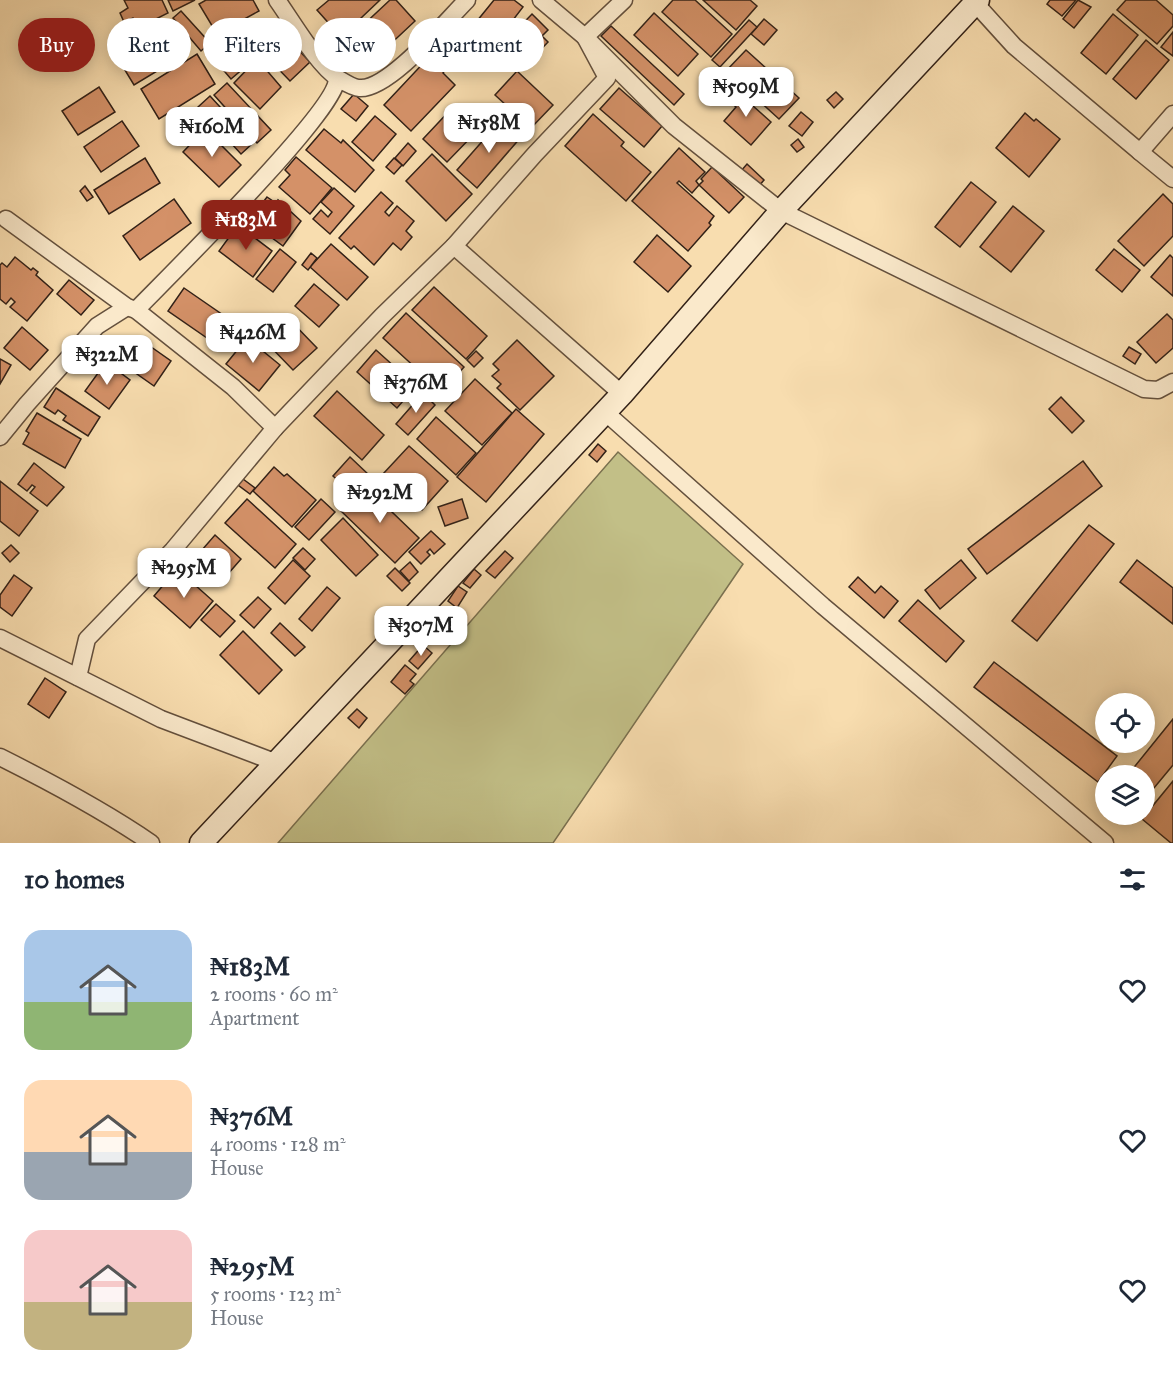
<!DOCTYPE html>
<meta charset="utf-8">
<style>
body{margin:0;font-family:"IM FELL Great Primer",serif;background:#f2f2f3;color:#1f2937;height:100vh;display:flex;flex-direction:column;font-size:22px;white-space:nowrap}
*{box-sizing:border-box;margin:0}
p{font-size:20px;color:#747a83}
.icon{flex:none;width:33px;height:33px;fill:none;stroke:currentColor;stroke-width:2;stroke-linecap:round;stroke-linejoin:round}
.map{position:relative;height:843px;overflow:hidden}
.side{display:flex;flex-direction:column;background:#fff;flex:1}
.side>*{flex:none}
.banner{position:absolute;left:18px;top:18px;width:600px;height:54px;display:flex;gap:12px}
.buttons{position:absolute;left:1095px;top:693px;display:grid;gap:12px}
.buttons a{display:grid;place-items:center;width:60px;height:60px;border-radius:50%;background:#fff;box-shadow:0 3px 15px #0003;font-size:30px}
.price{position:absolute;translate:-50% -51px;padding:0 14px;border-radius:12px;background:#fff;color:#222;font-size:20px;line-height:39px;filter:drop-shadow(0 2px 3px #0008)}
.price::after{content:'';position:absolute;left:50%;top:36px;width:18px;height:14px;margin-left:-9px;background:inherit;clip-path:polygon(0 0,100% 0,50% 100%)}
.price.active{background:#8f2418;color:#fff}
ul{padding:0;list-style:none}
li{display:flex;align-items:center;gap:18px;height:150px;padding:0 24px}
li span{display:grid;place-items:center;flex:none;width:168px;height:120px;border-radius:18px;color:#555}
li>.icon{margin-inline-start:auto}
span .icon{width:72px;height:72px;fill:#fffc;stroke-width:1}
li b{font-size:26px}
h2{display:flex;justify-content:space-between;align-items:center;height:72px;padding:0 24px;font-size:26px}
.pill{padding:0 21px;border-radius:27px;background:#fff;box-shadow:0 3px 15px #0003;font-size:21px;line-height:54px}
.pill.active{background:#8f2418;color:#fff}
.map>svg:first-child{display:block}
.green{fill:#c2bf87;stroke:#7a704f;stroke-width:1.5}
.building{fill:#d49168;stroke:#322117;stroke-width:1.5}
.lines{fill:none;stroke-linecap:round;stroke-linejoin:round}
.street-casing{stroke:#64503d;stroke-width:19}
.secondary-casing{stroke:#322117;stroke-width:25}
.street{stroke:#fae9cb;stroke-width:16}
.secondary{stroke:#fae9cb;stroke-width:22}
</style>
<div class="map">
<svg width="1173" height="843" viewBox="0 0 1173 843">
<rect width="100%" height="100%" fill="#f8ddaf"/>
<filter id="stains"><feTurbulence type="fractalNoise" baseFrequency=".00333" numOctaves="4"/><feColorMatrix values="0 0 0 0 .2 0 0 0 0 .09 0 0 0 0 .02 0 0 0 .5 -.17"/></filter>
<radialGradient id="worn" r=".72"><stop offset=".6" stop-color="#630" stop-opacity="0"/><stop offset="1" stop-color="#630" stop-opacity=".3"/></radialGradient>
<path class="green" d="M618 452 743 564 553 843H278Z"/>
<g class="building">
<path d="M124 0H162L168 13 138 28 133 18 124 22 120 13 128 8Z"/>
<path d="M168 0H195L173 11Z"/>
<path d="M206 0H253L259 11 217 34 199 4Z"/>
<path d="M329 0H380L341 37 317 10Z"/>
<path d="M390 0H396L415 21 367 66 345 42Z"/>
<path d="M494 0H514L523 7 486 55 464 37Z"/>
<path d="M673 0H695L732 34 711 57 662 12Z"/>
<path d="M703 0H750L757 6 736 30Z"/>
<path d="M1050 0H1076L1062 16 1047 4Z"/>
<path d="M1078 0 1091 7 1074 28 1063 19Z"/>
<path d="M1126 0H1156L1173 15V26L1157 44 1117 10Z"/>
<path d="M181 11 210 43 201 51 173 18Z"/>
<path d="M654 13 698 54 678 76 634 35Z"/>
<path d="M532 14 548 30 542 36 548 42 525 66 503 44Z"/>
<path d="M1113 14 1138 35 1106 74 1081 53Z"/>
<path d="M764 19 777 30 764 45 751 34Z"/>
<path d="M749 20 757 27 720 67 712 60Z"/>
<path d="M611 26 684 94 674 105 601 36Z"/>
<path d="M172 29 187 53 134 85 120 62Z"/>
<path d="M279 30 310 62 290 81 259 49Z"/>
<path d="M1173 32V56L1161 47Z"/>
<path d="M241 35 258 56 231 79 214 59Z"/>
<path d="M1146 40 1169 60 1136 99 1113 79Z"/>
<path d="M746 50 799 98 779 119 726 71Z"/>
<path d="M197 54 215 84 159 119 141 89Z"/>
<path d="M430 56 445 70 443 73 455 85 411 131 384 105Z"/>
<path d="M257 59 281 87 260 109 234 83Z"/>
<path d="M517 71 553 105 531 128 495 95Z"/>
<path d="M227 83 271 130 257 143 214 95Z"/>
<path d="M99 87 115 112 78 135 62 111Z"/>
<path d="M619 88 662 126 644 147 600 109Z"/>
<path d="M734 89 771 122 751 145 724 121 736 107 726 98Z"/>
<path d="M836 92 843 99 834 108 827 100Z"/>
<path d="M354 94 368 106 356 121 341 109Z"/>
<path d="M210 96 253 143 241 154 198 107Z"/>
<path d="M453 107 478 130 447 162 423 139Z"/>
<path d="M801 112 813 122 802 136 789 126Z"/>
<path d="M1025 113 1034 121 1036 119 1060 139 1029 177 996 148Z"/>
<path d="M593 114 624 142 621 146 651 172 626 201 565 146Z"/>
<path d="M375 116 396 134 373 161 352 142Z"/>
<path d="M501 120 521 137 477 188 457 170Z"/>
<path d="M122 121 139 146 101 172 84 147Z"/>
<path d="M205 129 241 165 219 187 183 152Z"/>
<path d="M324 129 341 143 343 140 374 170 355 192 306 150Z"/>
<path d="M798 139 804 147 797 152 791 145Z"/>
<path d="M408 143 416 151 403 166 395 158Z"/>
<path d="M679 148 705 172 696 181 699 185 692 193 679 181 677 183 714 216 709 223 711 225 688 251 632 201Z"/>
<path d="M432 154 472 194 446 221 406 181Z"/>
<path d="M296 157 332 188 310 214 279 187 290 175 285 170Z"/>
<path d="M145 158 160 183 109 214 94 190Z"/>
<path d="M394 158 402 165 394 174 386 167Z"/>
<path d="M747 164 764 180 758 187 741 171Z"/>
<path d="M712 167 744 197 729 213 699 185 703 181 701 179Z"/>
<path d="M971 182 996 202 960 247 935 227Z"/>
<path d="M85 186 93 197 87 201 80 191Z"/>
<path d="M334 188 354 206 330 234 313 219 321 210 328 217 332 212 321 202Z"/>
<path d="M381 192 393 203 385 212 389 216 397 206 414 221 406 231 412 237 401 250 393 243 374 265 354 246 351 249 339 238Z"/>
<path d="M1163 194 1173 204V236L1144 266 1118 241Z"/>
<path d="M267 197 276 203 278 200 301 221 283 246 249 221Z"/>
<path d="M174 199 191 223 140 260 123 236Z"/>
<path d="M1013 206 1044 231 1011 272 980 247Z"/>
<path d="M238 225 272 251 253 277 219 251Z"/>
<path d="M657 235 691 266 668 292 634 262Z"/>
<path d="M331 244 368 277 347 300 310 267Z"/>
<path d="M280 249 296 262 273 292 256 279Z"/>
<path d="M1114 249 1140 270 1122 292 1096 270Z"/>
<path d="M311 253 317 258 308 270 302 265Z"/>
<path d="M1170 255 1173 258V296L1151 277Z"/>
<path d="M15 257 31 270 33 268 38 272 36 275 53 290 27 321 10 307 15 302 11 298 6 304 0 299V265L2 263 7 267Z"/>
<path d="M69 280 94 300 81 315 57 294Z"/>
<path d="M314 284 339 305 319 327 295 306Z"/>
<path d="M434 287 487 336 466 359 412 310Z"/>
<path d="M184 288 236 324 220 347 168 311Z"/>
<path d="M406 313 464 367 442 392 383 338Z"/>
<path d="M1167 314 1173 320V348L1156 363 1137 342Z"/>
<path d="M286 316 317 348 293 370 262 338Z"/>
<path d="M22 327 48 350 30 370 4 348Z"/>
<path d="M137 337 171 361 154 386 120 362Z"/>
<path d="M247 338 280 365 259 391 226 364Z"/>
<path d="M517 340 554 376 520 410 497 388 501 384 492 376 499 370 493 364Z"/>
<path d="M105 343 115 350 109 359 99 351Z"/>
<path d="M1129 347 1141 354 1135 364 1123 356Z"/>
<path d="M376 350 416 386 397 408 357 372Z"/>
<path d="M476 351 483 358 474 367 467 360Z"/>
<path d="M0 359 11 365 0 384Z"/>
<path d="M106 362 130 380 109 409 85 391Z"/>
<path d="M475 379 512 413 482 445 445 411Z"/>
<path d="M56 388 100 417 88 436 63 420 66 416 58 410 55 414 44 407Z"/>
<path d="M337 391 384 435 362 460 314 416Z"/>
<path d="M423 393 435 405 408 435 396 424Z"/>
<path d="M1061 397 1084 421 1072 433 1049 409Z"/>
<path d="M516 409 544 434 486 502 457 477Z"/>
<path d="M37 413 81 439 65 468 23 444 29 433 26 431Z"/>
<path d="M436 417 476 453 456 475 417 439Z"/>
<path d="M598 444 606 451 597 462 589 455Z"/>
<path d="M409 446 448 481 422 510 383 474Z"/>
<path d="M350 457 369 475 352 494 333 476Z"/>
<path d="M1083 461 1102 486 987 574 968 549Z"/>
<path d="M34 463 64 487 47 506 30 493 35 487 32 485 27 491 18 484Z"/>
<path d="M274 467 284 476 287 474 316 500 292 527 253 491Z"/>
<path d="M243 479 255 488 250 494 238 485Z"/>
<path d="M0 481 38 511 19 536 0 521Z"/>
<path d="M365 486 419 538 395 563 341 511Z"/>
<path d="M247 499 296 544 275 568 225 523Z"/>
<path d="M321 499 335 512 309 540 295 527Z"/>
<path d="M462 499 468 518 445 526 438 507Z"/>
<path d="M343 518 378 555 356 576 321 540Z"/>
<path d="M1089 525 1114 544 1037 641 1012 621Z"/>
<path d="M431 531 445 544 434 554 430 549 427 552 430 555 421 564 409 552Z"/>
<path d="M215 535 241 559 221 582 195 558Z"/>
<path d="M11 545 19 553 10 562 2 553Z"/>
<path d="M303 548 315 559 305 570 293 558Z"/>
<path d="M505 551 513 558 495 578 486 571Z"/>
<path d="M293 560 310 576 285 604 268 588Z"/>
<path d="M961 560 976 578 940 609 925 590Z"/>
<path d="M1137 560 1173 588V624L1120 582Z"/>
<path d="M410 562 418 572 409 581 400 571Z"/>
<path d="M395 568 410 583 402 591 387 576Z"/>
<path d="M177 569 213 601 190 628 154 596Z"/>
<path d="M474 569 481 575 470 588 463 583Z"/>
<path d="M14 575 32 588 12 616 0 607V595Z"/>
<path d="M858 577 875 593 881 586 898 601 884 618 849 587Z"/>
<path d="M458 586 467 592 457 608 448 601Z"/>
<path d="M327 587 340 598 312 631 299 619Z"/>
<path d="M258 597 271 609 254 628 240 615Z"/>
<path d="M918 600 964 641 946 662 899 621Z"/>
<path d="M216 604 235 621 220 637 201 620Z"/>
<path d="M451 610 460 616 455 624 446 618Z"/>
<path d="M280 623 305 647 295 656 271 633Z"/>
<path d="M243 631 282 670 259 694 220 655Z"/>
<path d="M423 645 432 653 418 669 409 661Z"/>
<path d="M994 662 1117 756 1098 782 974 687Z"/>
<path d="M405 665 416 674 410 681 414 684 405 694 391 682Z"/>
<path d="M45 678 66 692 49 718 28 704Z"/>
<path d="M357 709 367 718 359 728 348 718Z"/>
<path d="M1173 719V765L1144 800V776H1127Z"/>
<path d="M1173 781V843H1171L1142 819Z"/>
</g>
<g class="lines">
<defs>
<g id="street">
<path d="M277 0C292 21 318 66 339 79 344 82 354 88 359 88 388 91 446 21 467 0"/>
<path d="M541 0 585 37 674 126 781 211 1144 389 1158 390 1173 382"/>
<path d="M975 3 1014 46 1140 152 1173 114"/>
<path d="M1140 152 1173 179"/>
<path d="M6 219 127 307 136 310 233 387 275 428"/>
<path d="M454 246 622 394"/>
<path d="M136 310C167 278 338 110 337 78"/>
<path d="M605 412 823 606 1105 843"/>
<path d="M0 437 27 404 97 326 127 307"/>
<path d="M0 638 161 719 277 763"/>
<path d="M78 677 87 639 173 550 275 428 382 316 454 246 535 154 607 78 585 37 624 0"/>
<path d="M0 757C52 783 103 810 151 843"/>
</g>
<path id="secondary" d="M201 843 622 394 781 211 978 0"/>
</defs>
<use href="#street" class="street-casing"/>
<use href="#secondary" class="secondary-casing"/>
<use href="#street" class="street"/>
<use href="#secondary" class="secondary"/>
</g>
<rect width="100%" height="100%" filter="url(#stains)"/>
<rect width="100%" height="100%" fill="url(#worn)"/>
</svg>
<div class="buttons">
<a><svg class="icon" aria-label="locate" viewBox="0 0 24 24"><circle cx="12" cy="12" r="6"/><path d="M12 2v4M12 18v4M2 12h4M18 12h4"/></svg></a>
<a><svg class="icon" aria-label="layers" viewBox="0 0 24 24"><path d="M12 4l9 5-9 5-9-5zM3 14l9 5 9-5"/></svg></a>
</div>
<b class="price" style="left:746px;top:118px">₦509M</b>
<b class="price" style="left:489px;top:154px">₦158M</b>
<b class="price" style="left:212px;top:158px">₦160M</b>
<b class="price active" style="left:246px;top:251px">₦183M</b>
<b class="price" style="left:253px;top:364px">₦426M</b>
<b class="price" style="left:107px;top:386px">₦322M</b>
<b class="price" style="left:416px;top:414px">₦376M</b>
<b class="price" style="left:380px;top:524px">₦292M</b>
<b class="price" style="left:184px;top:599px">₦295M</b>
<b class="price" style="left:421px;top:657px">₦307M</b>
<div class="banner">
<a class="pill active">Buy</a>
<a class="pill">Rent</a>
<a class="pill">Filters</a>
<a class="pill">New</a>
<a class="pill">Apartment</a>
</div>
</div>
<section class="side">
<h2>10 homes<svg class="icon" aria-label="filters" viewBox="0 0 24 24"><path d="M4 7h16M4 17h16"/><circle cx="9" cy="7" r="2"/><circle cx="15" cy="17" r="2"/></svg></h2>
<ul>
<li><span style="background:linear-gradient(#a9c7e8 60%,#8fb573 0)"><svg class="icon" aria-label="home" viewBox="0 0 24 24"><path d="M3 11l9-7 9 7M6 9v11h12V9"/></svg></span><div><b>₦183M</b><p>2 rooms · 60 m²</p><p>Apartment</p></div><svg class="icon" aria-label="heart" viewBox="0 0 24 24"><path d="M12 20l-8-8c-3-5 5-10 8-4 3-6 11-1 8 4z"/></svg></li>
<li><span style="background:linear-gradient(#ffd9b3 60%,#9aa5b1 0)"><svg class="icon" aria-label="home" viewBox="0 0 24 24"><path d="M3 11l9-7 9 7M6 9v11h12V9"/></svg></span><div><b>₦376M</b><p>4 rooms · 128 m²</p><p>House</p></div><svg class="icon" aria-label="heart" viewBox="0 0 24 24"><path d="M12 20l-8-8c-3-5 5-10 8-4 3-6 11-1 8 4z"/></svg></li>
<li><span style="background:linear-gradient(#f6c9c9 60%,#c2b280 0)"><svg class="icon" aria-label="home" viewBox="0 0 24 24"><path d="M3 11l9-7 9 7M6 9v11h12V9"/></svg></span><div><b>₦295M</b><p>5 rooms · 123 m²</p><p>House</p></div><svg class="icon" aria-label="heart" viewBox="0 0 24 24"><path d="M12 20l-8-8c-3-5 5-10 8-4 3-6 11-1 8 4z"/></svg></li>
</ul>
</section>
